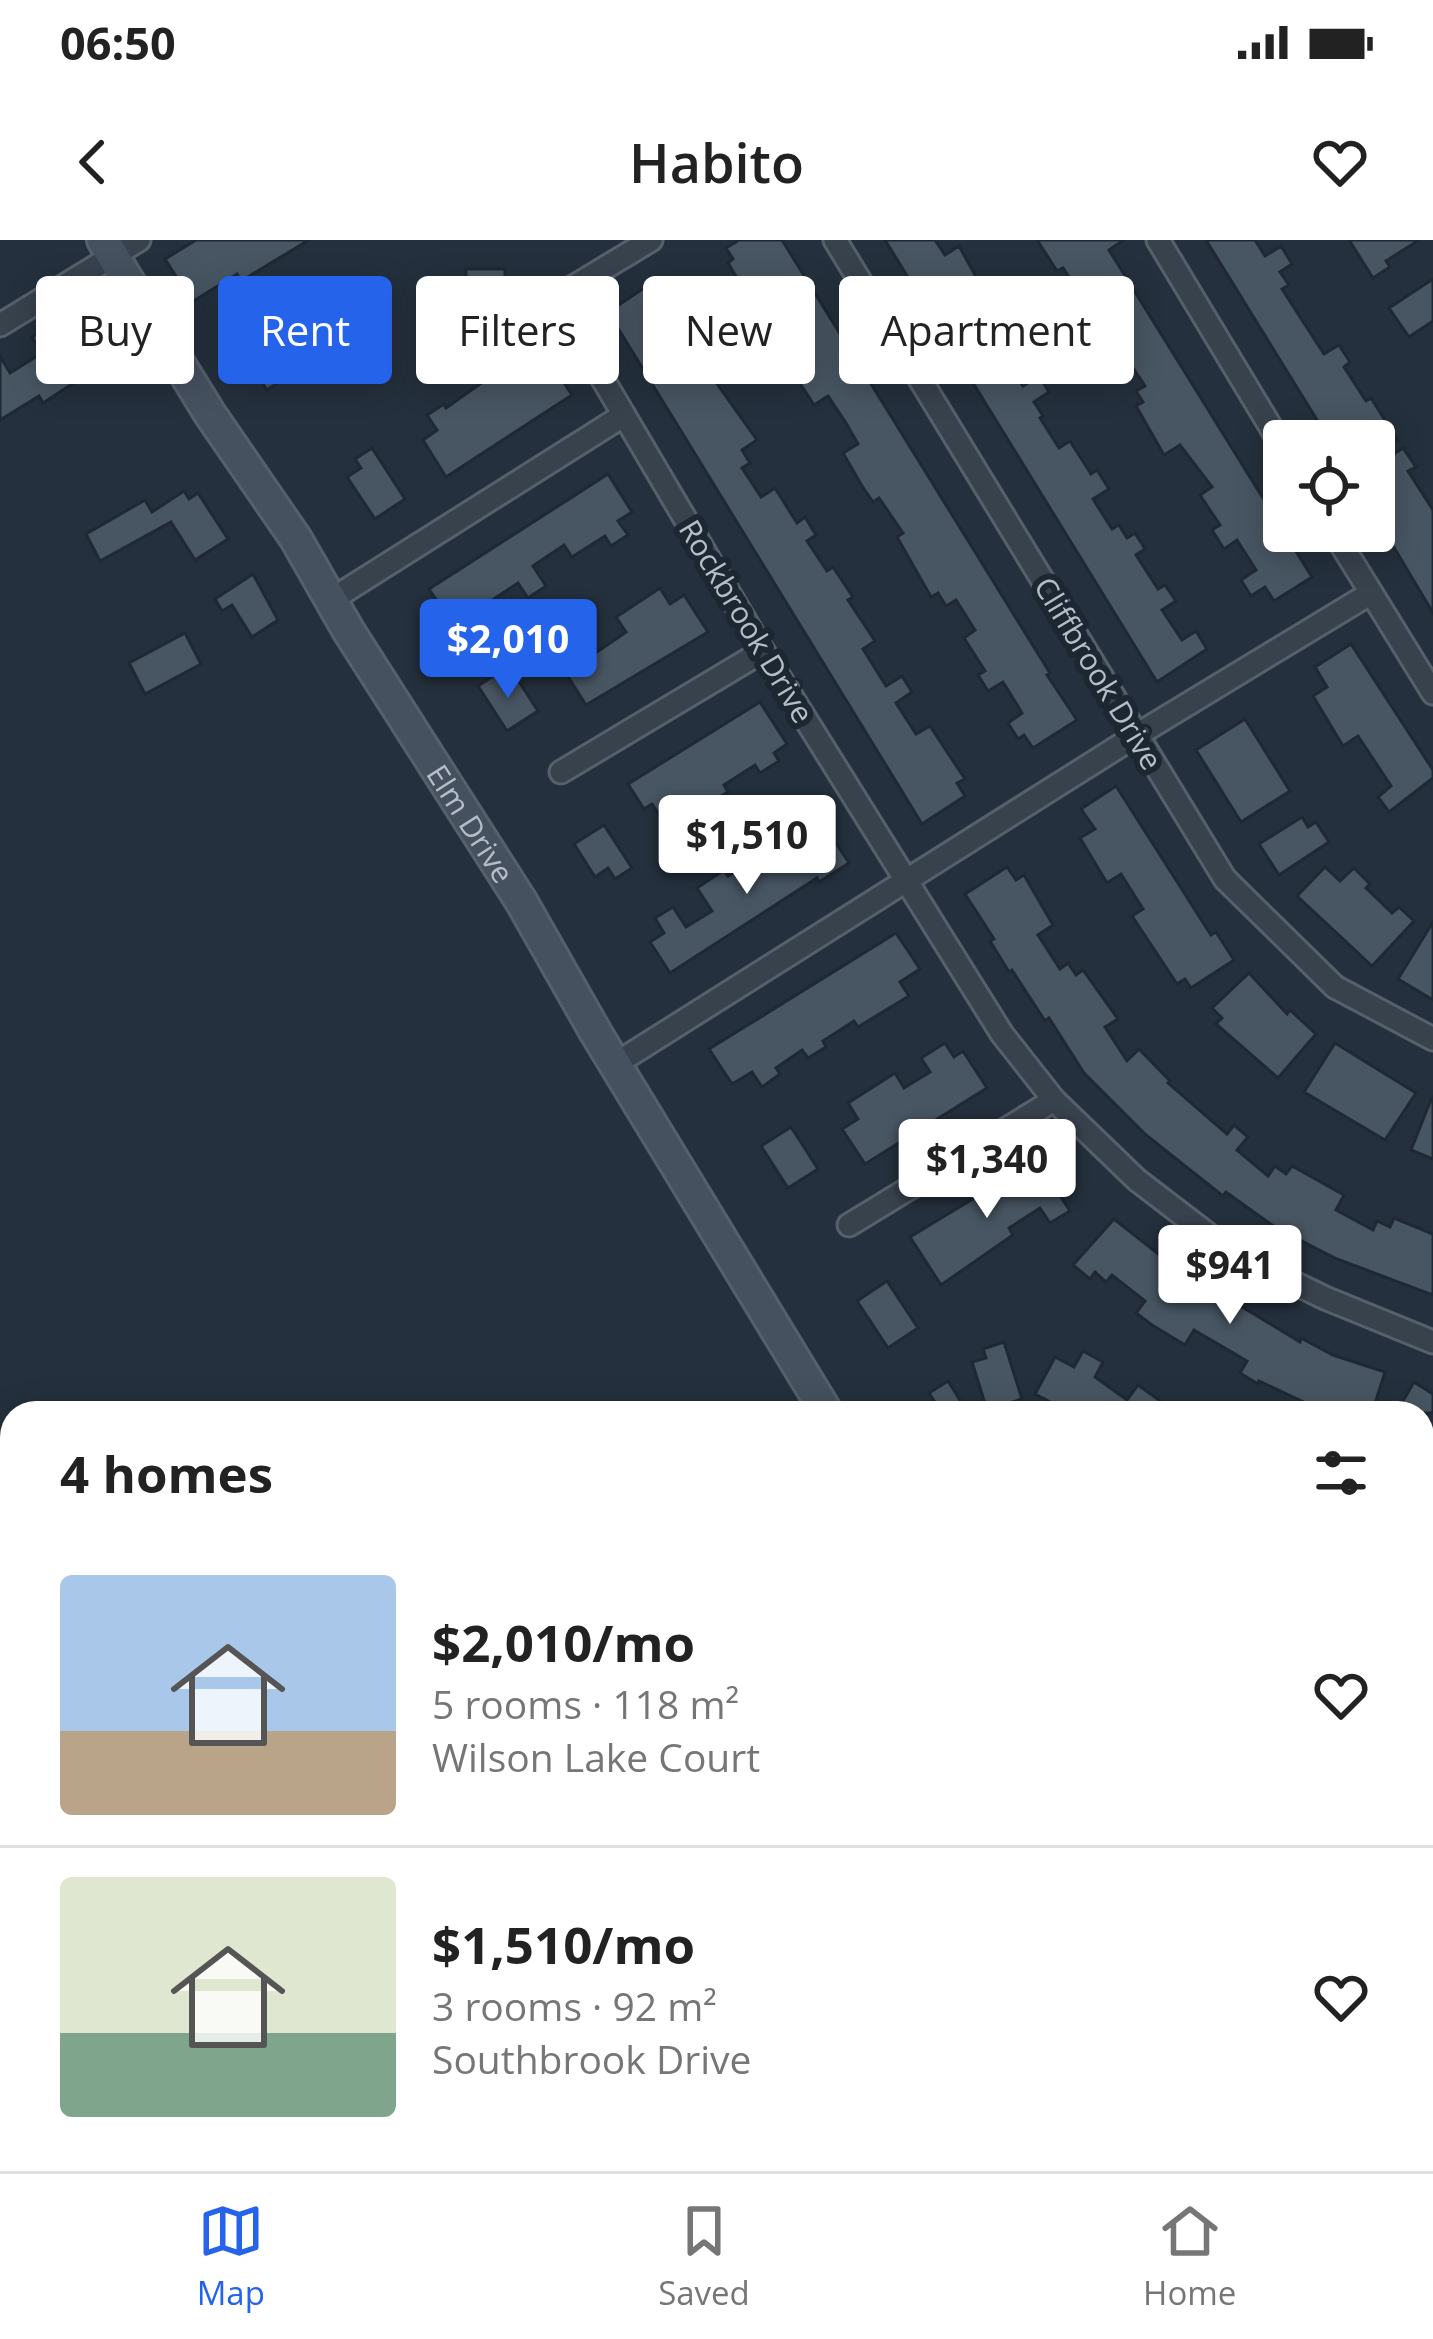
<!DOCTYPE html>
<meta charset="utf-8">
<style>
body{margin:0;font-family:"Open Sans",sans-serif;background:#f2f2f2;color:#222;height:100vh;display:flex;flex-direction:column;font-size:45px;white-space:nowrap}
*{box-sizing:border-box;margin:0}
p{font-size:39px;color:#767676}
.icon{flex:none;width:66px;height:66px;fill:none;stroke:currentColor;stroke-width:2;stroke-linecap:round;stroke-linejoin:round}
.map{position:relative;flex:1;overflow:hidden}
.details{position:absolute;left:0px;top:1161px;width:1434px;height:771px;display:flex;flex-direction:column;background:#fff;border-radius:36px 36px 0 0;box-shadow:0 6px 30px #0003}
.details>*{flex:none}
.guide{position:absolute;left:36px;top:36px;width:1362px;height:108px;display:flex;gap:24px}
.buttons{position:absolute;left:1263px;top:180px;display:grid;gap:24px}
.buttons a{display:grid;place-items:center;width:132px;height:132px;border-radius:12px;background:#fff;box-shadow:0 6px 30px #0003;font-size:60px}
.price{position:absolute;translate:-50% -102px;padding:0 27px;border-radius:12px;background:#fff;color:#222;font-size:39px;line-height:78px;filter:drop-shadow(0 3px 6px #0008)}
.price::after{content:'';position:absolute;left:50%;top:72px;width:36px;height:27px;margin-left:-18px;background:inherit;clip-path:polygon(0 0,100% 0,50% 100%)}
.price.selected{background:#2563eb;color:#fff}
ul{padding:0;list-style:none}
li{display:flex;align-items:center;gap:36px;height:300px;padding:0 60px}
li+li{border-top:3px solid #e0e0e0}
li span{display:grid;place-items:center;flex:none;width:336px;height:240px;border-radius:12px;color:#555}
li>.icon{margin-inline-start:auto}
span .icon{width:144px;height:144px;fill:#fffc;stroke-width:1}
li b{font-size:51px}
h2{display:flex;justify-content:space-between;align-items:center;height:144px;padding:0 60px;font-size:51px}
.pill{padding:0 42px;border-radius:12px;background:#fff;box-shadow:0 6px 30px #0003;font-size:42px;line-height:108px}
.pill.selected{background:#2563eb;color:#fff}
.status{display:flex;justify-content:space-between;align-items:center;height:84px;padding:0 60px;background:#fff;direction:ltr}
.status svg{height:33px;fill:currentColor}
header{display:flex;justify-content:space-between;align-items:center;height:156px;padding:0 60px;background:#fff;font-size:54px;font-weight:600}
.tabs{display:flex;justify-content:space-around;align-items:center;height:168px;border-top:3px solid #e0e0e0;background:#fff;font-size:33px;color:#767676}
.tabs a{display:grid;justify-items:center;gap:6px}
.tabs .selected{color:#2563eb}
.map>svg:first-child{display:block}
.green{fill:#263d3e}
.building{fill:#485663;stroke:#1f2934;stroke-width:3}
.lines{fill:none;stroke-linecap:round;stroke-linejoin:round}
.street-casing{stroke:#56606b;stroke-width:27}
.secondary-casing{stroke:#56606b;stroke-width:36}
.street{stroke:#38424d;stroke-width:21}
.secondary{stroke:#465160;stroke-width:30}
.labels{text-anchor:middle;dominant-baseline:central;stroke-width:12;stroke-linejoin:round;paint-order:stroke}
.street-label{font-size:30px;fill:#b4bdc8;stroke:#1d2732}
</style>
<div class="status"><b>06:50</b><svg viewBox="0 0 49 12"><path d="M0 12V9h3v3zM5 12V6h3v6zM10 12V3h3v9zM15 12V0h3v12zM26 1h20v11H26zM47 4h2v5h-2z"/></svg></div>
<header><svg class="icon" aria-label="back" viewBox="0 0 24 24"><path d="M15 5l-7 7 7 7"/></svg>Habito<svg class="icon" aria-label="heart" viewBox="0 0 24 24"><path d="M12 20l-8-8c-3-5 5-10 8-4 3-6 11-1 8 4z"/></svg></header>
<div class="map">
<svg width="1433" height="1931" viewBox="0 0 1433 1931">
<rect width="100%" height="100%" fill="#24303d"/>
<g class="green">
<path d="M0 1437 12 1454V1917L7 1921 0 1912Z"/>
<path d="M179 1920H412L419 1931H187Z"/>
<path d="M655 1920H1133L1114 1931H635Z"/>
</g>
<g class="building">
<path d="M196 0H309L241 41 237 34 192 62 165 19Z"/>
<path d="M739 0H782L1050 433 1047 435 1077 480 1033 508 1024 495 1018 499 1008 483 1022 473 1003 442 988 451 978 435 985 431 964 398 975 390 956 360 946 366 938 353 931 357 897 297 903 293 879 258 873 262 862 246 843 213 858 204 846 183 828 156 814 165 779 111 794 101 789 91 769 59 755 68 728 23 733 19 726 8Z"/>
<path d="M885 0H935L945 15 959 6 994 69 979 78 1023 146 1039 136 1049 152 1034 162 1043 176 1040 178 1059 208 1070 201 1091 234 1097 230 1109 249 1093 259 1112 289 1119 285 1127 298 1135 293 1145 309 1136 315 1158 349 1165 345 1176 361 1162 370 1182 400 1196 391 1207 409 1157 442Z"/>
<path d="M1037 0H1124L1109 10 1312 337 1274 361 1265 347 1251 356 1241 340 1256 330 1237 300 1224 309 1212 290 1220 285 1200 255 1212 247 1180 205 1164 215 1136 166 1143 162 1136 151 1145 146 1121 110 1106 119 1074 67 1084 60 1063 28 1057 31Z"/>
<path d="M1206 0H1255L1265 16 1281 6 1292 24 1280 32 1289 45 1282 49 1324 114 1339 105 1350 122 1344 127 1366 161 1371 158 1398 201H1330Z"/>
<path d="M1349 0H1419L1386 21 1390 27 1373 38Z"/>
<path d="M466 29H505V74H461L460 43H466Z"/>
<path d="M1433 39V81L1409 97 1389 68Z"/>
<path d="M644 48 654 63 668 54 679 70 700 105 693 110 757 200 742 210 750 223 742 228 761 257 775 248 797 283 805 277 816 295 807 301 827 331 833 327 853 357 848 360 875 401 863 409 886 446 902 436 912 452 896 463 916 494 930 486 965 539 957 543 965 556 922 584 608 72Z"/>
<path d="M93 60 124 110 43 163 39 156 0 180V116L10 133 42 113 32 97Z"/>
<path d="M266 82 297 130 267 150 236 102Z"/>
<path d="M518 117 528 133 549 120 572 155 446 237 423 200 437 190 427 175 444 164 446 168Z"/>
<path d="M372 208 405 259 375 279 347 237 361 228 355 219Z"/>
<path d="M1403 208 1416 227 1408 231 1433 270V373L1374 274V227Z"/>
<path d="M608 234 632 272 618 281 628 295 611 306 605 296 572 317 564 305 533 326 546 346 528 358 518 343 491 361 500 374 481 387 472 373 453 385 429 349Z"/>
<path d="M184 251 189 259 198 253 228 299 195 320 171 282 100 321 86 294 145 260 152 272Z"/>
<path d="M253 334 278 380 252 397 232 365 222 371 215 359Z"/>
<path d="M660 348 670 364 684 355 708 392 586 465 565 432 579 423 568 406 586 395 597 412 626 392 616 377Z"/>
<path d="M185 393 201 424 145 454 129 423Z"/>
<path d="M1351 404 1433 530V538L1389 572 1378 557 1391 546 1358 496 1343 506 1313 456 1327 447 1315 427Z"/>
<path d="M496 434 503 445 516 437 538 471 507 491 478 446Z"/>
<path d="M760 462 787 504 774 513 779 521 760 533 755 525 724 545 728 552 679 582 675 575 664 582 652 564 644 569 628 544Z"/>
<path d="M1245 479 1290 551 1241 582 1196 510Z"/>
<path d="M1116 546 1211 695 1216 692 1234 720 1191 748 1185 739 1177 744 1132 676 1143 669 1121 634 1107 643 1080 598 1095 589 1081 569Z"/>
<path d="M1302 577 1308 587 1316 582 1329 602 1279 635 1259 604Z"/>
<path d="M604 585 632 628 615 639 608 628 595 637 574 604Z"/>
<path d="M807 586 814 598 827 589 849 623 819 642 817 638 670 733 650 702 664 693 655 678 673 667 686 687 712 671 697 648 724 630 728 636 760 615 768 627 798 608 790 597Z"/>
<path d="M1007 627 1016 640 1024 635 1053 685 1038 695 1060 729 1068 723 1076 735 1083 730 1118 779 1105 787 1127 821 1139 809 1170 841 1168 843 1227 894 1234 885 1248 897 1237 910 1268 936 1275 926 1286 934 1292 926 1344 955 1336 970 1373 990 1377 981 1390 987 1394 978 1433 994V1055L1337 1019 1276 988 1226 952 1223 956 1146 895 1084 833 1049 778 1045 781 1012 730 1009 732 990 701 994 699 965 654Z"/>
<path d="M1325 627 1340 641 1354 628 1370 644 1366 648 1392 673 1399 667 1414 681 1372 726 1297 656Z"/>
<path d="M1433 682V760L1398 739Z"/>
<path d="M896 693 920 729 900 742 909 756 858 787 854 781 823 801 826 807 808 818 802 810 776 828 780 834 762 847 752 832 732 844 709 809Z"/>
<path d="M1249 733 1287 774 1290 770 1316 794 1278 838 1216 784 1222 778 1212 768Z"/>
<path d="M945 803 954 817 963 811 987 848 865 924 842 889 858 879 848 863 895 833 904 848 930 832 921 818Z"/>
<path d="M1335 803 1416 853 1385 900 1304 852Z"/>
<path d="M1432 857H1433V919L1411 910Z"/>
<path d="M791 887 818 929 788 948 761 906Z"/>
<path d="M1037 920 1070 971 1050 983 1040 968 1009 988 1013 995 941 1045 910 997Z"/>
<path d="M1114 979 1199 1046 1201 1042 1300 1102 1301 1098 1333 1115 1385 1132 1372 1173H1340L1310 1165 1259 1141 1258 1144 1240 1133 1247 1121 1194 1090 1185 1105 1152 1085 1136 1073 1145 1061 1112 1035 1106 1042 1095 1032 1090 1039 1073 1025Z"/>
<path d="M887 1041 918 1088 888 1108 857 1061Z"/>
<path d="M1004 1102 1022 1159 987 1170 972 1122 986 1118 983 1109Z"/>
<path d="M1083 1111 1103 1122 1095 1137 1127 1160 1138 1145 1177 1173H1071L1035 1154 1055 1117 1074 1127Z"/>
<path d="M948 1141 968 1173H942L929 1153Z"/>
<path d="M1414 1142 1433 1154V1173H1396Z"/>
</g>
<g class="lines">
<defs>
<g id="street">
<path d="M651 0 555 58 763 411 1002 794 1054 860 1137 940 1231 1012 1325 1058 1433 1102"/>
<path d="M835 0 1225 639 1335 747 1433 799"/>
<path d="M1158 0 1284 209"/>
<path d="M0 85 139 0"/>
<path d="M1333 291 1433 453"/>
<path d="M331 360 624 175"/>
<path d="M561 532 763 411"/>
<path d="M617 823 1137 495 1371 353"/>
<path d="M849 985 1054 860"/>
<path d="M1422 1389 1433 1384"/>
<path d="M123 1920 131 1931"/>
<path d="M50 1931 65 1920"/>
</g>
<g id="secondary">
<path id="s1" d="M103 0 210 174 296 299 348 390 521 661 596 793 827 1173"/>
<path d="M1259 1920 1263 1931"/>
</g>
</defs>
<use href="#street" class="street-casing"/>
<use href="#secondary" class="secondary-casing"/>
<use href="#street" class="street"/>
<use href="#secondary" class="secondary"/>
</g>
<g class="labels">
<g class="street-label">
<text transform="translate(747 381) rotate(59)">Rockbrook Drive</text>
<text transform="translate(1099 433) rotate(59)">Cliffbrook Drive</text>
<text stroke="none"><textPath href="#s1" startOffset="690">Elm Drive</textPath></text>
</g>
</g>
</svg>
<div class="buttons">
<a><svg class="icon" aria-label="locate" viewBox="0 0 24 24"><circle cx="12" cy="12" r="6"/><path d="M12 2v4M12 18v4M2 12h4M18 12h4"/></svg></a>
</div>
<b class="price selected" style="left:508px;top:461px">$2,010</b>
<b class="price" style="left:747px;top:657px">$1,510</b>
<b class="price" style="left:987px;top:981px">$1,340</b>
<b class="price" style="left:1230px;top:1087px">$941</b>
<div class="guide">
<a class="pill">Buy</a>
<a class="pill selected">Rent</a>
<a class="pill">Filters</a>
<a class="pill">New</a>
<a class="pill">Apartment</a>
</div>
<section class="details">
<h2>4 homes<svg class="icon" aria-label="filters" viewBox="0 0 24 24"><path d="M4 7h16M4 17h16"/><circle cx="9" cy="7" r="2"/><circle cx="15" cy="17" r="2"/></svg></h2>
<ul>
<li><span style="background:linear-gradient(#a9c7e8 65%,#b9a48a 0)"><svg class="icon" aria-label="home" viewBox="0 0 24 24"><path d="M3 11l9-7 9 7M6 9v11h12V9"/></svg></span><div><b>$2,010/mo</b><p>5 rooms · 118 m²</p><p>Wilson Lake Court</p></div><svg class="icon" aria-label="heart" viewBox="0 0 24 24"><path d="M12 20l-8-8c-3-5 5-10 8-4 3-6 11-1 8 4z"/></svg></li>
<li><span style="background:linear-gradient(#dfe7d0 65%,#7fa58c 0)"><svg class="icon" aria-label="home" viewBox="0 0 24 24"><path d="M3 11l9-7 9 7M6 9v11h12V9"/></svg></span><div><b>$1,510/mo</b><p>3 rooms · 92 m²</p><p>Southbrook Drive</p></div><svg class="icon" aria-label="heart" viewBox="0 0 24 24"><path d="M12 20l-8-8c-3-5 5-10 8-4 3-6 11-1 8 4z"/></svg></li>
</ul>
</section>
</div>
<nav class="tabs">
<a class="selected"><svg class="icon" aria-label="map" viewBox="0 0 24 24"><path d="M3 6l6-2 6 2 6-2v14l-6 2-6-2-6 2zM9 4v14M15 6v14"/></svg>Map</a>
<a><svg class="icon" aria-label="saved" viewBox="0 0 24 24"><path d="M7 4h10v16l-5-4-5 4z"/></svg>Saved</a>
<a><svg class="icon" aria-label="home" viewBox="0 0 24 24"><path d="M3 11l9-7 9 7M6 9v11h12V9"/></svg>Home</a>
</nav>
